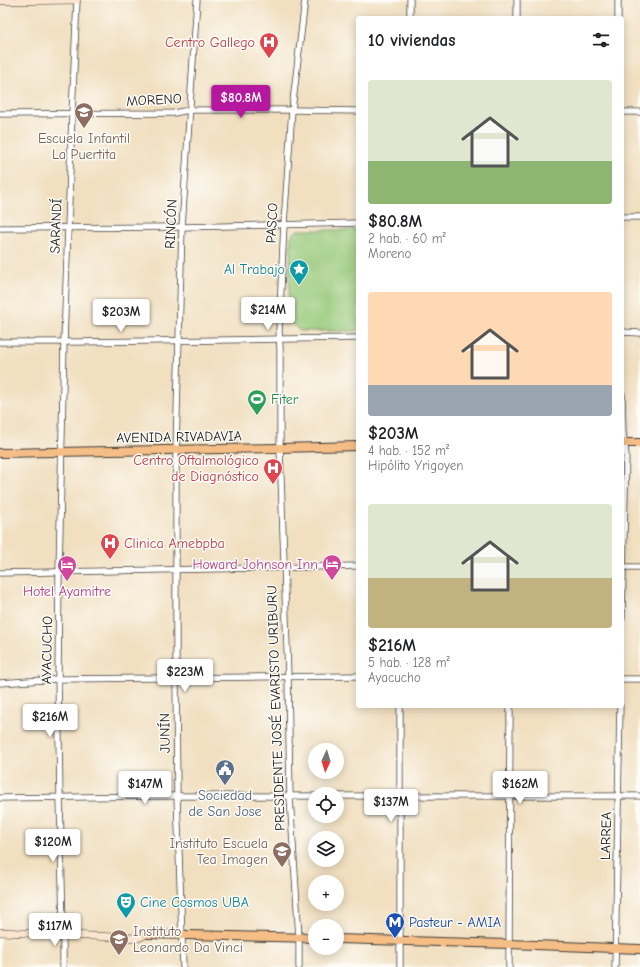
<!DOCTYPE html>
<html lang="es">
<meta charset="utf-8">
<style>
body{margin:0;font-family:"Comic Neue",sans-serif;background:#f2f2f2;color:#202124;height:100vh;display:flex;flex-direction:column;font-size:15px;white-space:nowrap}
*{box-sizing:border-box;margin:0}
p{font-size:13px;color:#757577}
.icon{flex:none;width:22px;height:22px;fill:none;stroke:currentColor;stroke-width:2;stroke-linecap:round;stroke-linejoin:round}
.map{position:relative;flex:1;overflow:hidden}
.panel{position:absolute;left:356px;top:16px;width:268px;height:692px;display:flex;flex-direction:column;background:#fff;border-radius:4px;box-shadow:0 2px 10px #0003}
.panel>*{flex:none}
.needle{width:26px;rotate:184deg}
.controls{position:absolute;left:308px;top:743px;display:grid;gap:8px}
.controls a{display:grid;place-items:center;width:36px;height:36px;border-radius:50%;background:#fff;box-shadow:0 2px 10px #0003;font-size:20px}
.price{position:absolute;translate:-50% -34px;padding:0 9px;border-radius:4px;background:#fff;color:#222;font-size:13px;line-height:26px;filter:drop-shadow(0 1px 2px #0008)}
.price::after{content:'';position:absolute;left:50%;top:24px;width:12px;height:9px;margin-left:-6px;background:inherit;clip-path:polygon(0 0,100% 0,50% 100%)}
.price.current{background:#b5179e;color:#fff}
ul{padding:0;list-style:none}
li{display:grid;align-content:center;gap:8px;height:212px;padding:0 12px}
li span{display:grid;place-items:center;height:124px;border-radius:4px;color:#555}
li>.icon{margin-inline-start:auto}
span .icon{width:72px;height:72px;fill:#fffc;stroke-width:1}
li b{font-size:17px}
h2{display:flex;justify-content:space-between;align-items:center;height:48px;padding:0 12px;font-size:17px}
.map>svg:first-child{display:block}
.green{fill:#95c777;stroke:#58724a}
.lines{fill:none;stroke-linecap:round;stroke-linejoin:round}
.street-casing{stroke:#3c3935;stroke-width:7}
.secondary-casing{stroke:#3c3935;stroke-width:8}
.primary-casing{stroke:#3c3935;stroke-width:10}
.street{stroke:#fff;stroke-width:5.5}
.secondary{stroke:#fbe5cf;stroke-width:7}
.primary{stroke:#f6be87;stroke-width:8}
.labels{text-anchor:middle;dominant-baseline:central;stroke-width:3;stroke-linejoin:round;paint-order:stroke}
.health-label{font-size:14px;fill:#be3a42;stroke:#fdfcf7;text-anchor:end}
.street-label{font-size:14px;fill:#1c1c1c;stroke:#fdfcf7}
.education-label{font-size:14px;fill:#785e54;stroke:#fdfcf7}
.culture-label{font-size:14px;fill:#0d838f;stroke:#fdfcf7;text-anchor:end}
.leisure-label{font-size:14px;fill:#27864d;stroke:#fdfcf7;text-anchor:start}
.hotel-label{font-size:14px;fill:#b23c85;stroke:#fdfcf7;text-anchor:end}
.service-label{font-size:14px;fill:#4e5e75;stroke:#fdfcf7}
.transit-label{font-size:14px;fill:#164399;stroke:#fdfcf7;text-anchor:start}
</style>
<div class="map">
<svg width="640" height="967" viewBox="0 0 640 967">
<rect width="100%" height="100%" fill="#fdfcf7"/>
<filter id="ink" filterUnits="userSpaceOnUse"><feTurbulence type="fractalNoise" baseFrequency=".025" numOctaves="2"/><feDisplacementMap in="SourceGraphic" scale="8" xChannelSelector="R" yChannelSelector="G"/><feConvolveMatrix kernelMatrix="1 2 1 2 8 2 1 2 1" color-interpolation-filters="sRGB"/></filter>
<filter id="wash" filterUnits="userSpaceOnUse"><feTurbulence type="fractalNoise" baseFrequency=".012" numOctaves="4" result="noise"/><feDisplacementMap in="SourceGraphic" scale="16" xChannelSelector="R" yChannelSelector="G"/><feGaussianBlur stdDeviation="0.9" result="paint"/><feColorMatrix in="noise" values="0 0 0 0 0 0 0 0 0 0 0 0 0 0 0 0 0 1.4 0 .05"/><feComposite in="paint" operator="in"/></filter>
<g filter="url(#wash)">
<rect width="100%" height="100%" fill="#f1dfc0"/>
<path class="green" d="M297 230H358V331H300L288 321 291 236Z"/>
</g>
<g filter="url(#ink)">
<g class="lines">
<defs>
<g id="street">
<path d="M517 0V18"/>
<path d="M410 18V0"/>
<path d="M618 18V0"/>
<path d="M622 112H640"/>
<path d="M0 114 174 113 189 110H292L358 111"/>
<path d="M622 217H640"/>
<path d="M0 228 182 227 358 223"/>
<path d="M622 332 640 333"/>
<path d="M0 342H76L358 338"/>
<path d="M622 395 623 432 626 455 622 618"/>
<path d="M622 567H640"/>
<path d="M0 573 358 566"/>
<path d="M622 679H640"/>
<path d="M0 683 58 679 358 676"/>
<path d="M337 796H640"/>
<path d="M0 798 163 796H315"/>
<path d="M63 967V927L60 797 58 679 59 572 64 342 72 114 77 0"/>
<path d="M183 967 177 796 176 678V450L182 227 197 0"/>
<path d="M299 967V938L290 797 288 676 280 448V348L279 331 284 224 292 110 305 0"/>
<path d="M400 967V706"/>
<path d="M509 967 510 706"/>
<path d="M615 967 620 706"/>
</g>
<g id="secondary">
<path d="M0 1 77 0"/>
<path d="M0 932 138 938 147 934"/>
</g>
<g id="primary">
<path d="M622 443H640"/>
<path d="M0 453 280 448 358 446"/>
<path d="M147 934 315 938"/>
<path d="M337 939 509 944 640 949"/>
</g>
</defs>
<use href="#street" class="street-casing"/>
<use href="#secondary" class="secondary-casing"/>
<use href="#primary" class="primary-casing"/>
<use href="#street" class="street"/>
<use href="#secondary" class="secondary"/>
<use href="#primary" class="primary"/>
</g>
</g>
<defs>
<symbol id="hospital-pin" viewBox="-11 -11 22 30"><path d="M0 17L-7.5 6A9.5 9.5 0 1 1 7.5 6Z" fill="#e0444e" stroke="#fdfcf7"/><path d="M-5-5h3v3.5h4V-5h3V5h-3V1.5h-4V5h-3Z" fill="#fff"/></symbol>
<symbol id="school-pin" viewBox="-11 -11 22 30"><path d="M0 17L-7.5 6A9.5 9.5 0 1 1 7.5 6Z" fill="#8d6e63" stroke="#fdfcf7"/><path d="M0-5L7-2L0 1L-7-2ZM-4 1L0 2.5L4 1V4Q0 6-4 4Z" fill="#fff"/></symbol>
<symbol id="sight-pin" viewBox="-11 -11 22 30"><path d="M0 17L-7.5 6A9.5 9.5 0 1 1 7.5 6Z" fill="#0f9aa8" stroke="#fdfcf7"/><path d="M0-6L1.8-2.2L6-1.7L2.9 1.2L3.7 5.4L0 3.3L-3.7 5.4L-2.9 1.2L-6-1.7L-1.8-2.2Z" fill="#fff"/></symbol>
<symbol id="stadium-pin" viewBox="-11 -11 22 30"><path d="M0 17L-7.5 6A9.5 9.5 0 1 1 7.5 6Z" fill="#2e9e5b" stroke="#fdfcf7"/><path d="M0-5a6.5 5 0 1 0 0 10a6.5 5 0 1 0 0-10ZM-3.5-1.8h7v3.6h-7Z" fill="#fff"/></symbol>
<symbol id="hotel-pin" viewBox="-11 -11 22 30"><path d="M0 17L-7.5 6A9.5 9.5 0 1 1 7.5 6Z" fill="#d1479c" stroke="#fdfcf7"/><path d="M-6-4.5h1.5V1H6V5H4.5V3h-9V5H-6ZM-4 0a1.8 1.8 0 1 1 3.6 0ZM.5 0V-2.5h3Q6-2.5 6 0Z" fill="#fff"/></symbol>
<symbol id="civic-pin" viewBox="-11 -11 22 30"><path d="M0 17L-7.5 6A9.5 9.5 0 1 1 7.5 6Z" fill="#5c6f8a" stroke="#fdfcf7"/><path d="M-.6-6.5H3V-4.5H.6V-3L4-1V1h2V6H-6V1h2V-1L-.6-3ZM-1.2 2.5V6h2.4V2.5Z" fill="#fff"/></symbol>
<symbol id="university-pin" viewBox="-11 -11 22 30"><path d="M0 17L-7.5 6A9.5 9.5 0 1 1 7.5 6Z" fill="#8d6e63" stroke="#fdfcf7"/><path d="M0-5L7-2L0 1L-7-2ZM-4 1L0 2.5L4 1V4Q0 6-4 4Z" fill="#fff"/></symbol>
<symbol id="theatre-pin" viewBox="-11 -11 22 30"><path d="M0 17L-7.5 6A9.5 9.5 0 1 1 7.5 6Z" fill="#0f9aa8" stroke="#fdfcf7"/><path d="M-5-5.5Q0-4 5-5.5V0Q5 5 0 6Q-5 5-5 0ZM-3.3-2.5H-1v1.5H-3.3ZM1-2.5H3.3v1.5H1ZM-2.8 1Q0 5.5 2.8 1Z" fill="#fff"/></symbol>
<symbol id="metro-pin" viewBox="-11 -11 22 30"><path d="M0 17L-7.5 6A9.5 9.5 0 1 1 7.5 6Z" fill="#1a4fb4" stroke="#fdfcf7"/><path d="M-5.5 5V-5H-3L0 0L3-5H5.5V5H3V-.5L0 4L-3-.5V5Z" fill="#fff"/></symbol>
</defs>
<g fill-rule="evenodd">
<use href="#hospital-pin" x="258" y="31" width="22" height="30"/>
<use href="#school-pin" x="73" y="101" width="22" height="30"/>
<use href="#sight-pin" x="288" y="258" width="22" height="30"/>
<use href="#stadium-pin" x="246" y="388" width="22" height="30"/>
<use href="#hospital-pin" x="262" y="457" width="22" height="30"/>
<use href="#hospital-pin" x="99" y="532" width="22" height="30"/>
<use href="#hotel-pin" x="321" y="553" width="22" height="30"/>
<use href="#hotel-pin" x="56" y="554" width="22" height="30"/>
<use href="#civic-pin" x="214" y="758" width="22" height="30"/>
<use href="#university-pin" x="271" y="840" width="22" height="30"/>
<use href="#theatre-pin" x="115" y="891" width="22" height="30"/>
<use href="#metro-pin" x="384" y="911" width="22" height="30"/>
<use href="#university-pin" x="108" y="928" width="22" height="30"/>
</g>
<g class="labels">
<g class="health-label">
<text x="255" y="42">Centro Gallego</text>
<text x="259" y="460">Centro Oftalmológico<tspan x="259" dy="16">de Diagnóstico</tspan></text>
<text x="124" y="543" text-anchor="start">Clinica Amebpba</text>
</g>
<g class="street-label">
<text transform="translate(154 100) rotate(-3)">MORENO</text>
<text transform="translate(272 223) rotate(-87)">PASCO</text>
<text transform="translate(171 224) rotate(-87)">RINCÓN</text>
<text transform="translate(56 226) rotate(-88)">SARANDÍ</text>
<text transform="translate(179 437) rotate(-1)">AVENIDA RIVADAVIA</text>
<text transform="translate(47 650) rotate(-89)">AYACUCHO</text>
<text transform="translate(276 708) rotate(-92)">PRESIDENTE JOSÉ EVARISTO URIBURU</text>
<text transform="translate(165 733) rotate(-91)">JUNÍN</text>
<text transform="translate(606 836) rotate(-89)">LARREA</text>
</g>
<g class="education-label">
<text x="84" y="138">Escuela Infantil<tspan x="84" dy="16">La Puertita</tspan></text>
<text x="268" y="843" text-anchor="end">Instituto Escuela<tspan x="268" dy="16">Tea Imagen</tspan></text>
<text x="133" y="931" text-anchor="start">Instituto<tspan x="133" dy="16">Leonardo Da Vinci</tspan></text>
</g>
<g class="culture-label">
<text x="285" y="269">Al Trabajo</text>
<text x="140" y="902" text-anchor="start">Cine Cosmos UBA</text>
</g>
<g class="leisure-label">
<text x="271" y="399">Fiter</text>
</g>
<g class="hotel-label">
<text x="318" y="564">Howard Johnson Inn</text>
<text x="67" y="591" text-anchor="middle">Hotel Ayamitre</text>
</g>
<g class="service-label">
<text x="225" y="795">Sociedad<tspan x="225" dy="16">de San Jose</tspan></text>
</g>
<g class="transit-label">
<text x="409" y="922">Pasteur - AMIA</text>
</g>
</g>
</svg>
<div class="controls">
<a><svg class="needle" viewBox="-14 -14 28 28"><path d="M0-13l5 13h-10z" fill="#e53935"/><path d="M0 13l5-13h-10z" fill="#757577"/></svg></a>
<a><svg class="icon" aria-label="locate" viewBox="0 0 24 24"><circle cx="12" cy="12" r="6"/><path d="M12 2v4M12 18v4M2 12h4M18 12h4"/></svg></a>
<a><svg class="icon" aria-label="layers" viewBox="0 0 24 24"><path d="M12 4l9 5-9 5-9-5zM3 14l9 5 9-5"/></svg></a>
<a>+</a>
<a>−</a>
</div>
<b class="price current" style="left:241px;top:119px">$80.8M</b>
<b class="price" style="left:268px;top:331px">$214M</b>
<b class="price" style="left:121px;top:333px">$203M</b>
<b class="price" style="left:185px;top:693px">$223M</b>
<b class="price" style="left:50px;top:738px">$216M</b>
<b class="price" style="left:145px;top:805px">$147M</b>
<b class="price" style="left:520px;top:805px">$162M</b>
<b class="price" style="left:391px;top:823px">$137M</b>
<b class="price" style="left:53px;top:863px">$120M</b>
<b class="price" style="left:55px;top:947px">$117M</b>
<section class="panel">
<h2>10 viviendas<svg class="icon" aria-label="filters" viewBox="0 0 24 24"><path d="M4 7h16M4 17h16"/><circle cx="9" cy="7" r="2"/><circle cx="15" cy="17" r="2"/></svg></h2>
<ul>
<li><span style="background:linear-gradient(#dfe7d0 65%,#8fb573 0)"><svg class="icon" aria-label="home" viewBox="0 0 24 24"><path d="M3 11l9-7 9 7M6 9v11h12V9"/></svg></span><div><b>$80.8M</b><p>2 hab. · 60 m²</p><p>Moreno</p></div></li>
<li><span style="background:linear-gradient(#ffd9b3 75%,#9aa5b1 0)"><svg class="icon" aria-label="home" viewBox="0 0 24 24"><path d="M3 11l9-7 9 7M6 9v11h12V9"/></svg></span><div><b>$203M</b><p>4 hab. · 152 m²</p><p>Hipólito Yrigoyen</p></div></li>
<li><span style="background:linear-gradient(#dfe7d0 60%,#c2b280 0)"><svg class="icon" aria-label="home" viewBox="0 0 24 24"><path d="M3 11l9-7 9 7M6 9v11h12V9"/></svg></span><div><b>$216M</b><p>5 hab. · 128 m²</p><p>Ayacucho</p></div></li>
</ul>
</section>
</div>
